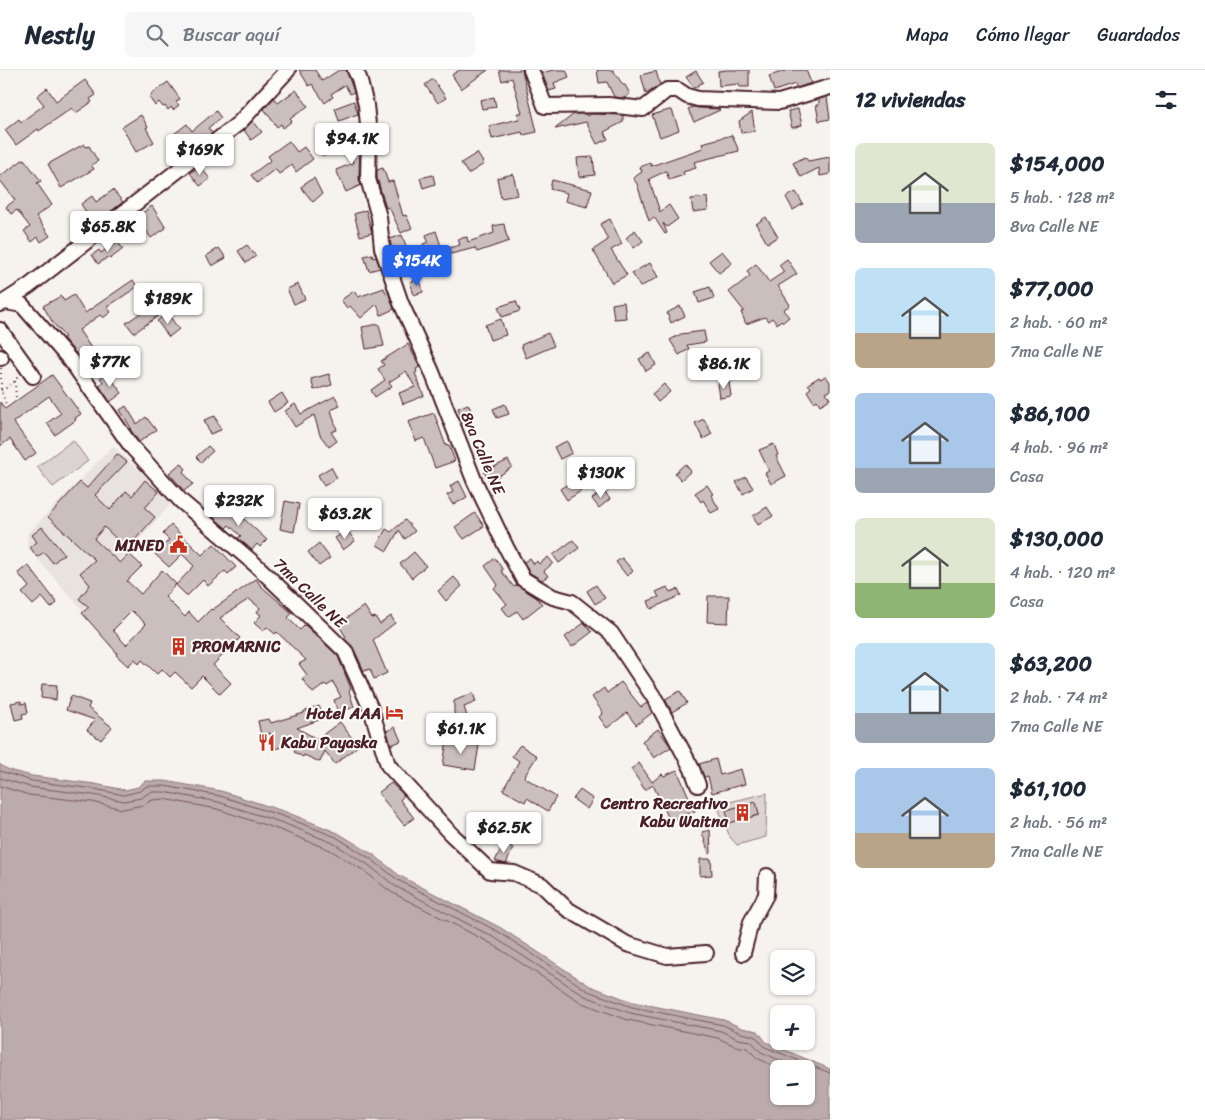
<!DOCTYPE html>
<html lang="es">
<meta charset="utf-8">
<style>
body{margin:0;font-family:Sriracha,sans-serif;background:#f6f6f7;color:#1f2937;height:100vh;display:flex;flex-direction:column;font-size:19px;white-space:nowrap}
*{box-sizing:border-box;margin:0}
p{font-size:16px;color:#747a83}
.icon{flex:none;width:28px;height:28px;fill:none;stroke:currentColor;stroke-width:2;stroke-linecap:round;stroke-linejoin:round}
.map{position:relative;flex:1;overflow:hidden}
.drawer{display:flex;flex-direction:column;background:#fff;width:375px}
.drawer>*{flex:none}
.fabs{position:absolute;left:770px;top:880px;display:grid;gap:10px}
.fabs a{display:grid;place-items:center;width:45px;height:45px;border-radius:8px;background:#fff;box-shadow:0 1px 4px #0004;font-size:25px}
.price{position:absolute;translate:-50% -42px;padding:0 11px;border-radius:5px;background:#fff;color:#222;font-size:16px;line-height:32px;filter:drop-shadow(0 1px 2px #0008)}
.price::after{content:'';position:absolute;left:50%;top:30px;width:15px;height:11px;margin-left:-8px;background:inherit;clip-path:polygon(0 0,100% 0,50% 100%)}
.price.current{background:#2563eb;color:#fff}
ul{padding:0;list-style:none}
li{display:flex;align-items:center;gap:15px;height:125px;padding:0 25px}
li span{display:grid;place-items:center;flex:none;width:140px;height:100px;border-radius:8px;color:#555}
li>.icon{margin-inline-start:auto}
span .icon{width:60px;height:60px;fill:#fffc;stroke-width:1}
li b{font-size:21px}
h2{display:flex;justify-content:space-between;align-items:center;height:60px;padding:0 25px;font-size:21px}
header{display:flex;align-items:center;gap:30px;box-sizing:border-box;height:70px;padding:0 25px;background:#fff;border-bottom:1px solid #e0e1e3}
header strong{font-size:24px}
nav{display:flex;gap:28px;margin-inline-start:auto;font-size:18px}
.search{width:350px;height:45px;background:#f6f6f7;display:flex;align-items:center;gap:12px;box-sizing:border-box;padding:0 18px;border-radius:8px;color:#747a83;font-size:19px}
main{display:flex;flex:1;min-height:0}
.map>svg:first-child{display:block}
.built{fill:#e9e3e0}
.green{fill:#dcd4d2;stroke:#937a7e}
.water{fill:#bbabac;stroke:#8e7378;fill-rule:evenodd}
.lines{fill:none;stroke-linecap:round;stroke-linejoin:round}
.shore{stroke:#77575f;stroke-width:1}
.building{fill:#cbbfbe;stroke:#4a1f2b;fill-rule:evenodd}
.minor-casing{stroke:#4a1f2b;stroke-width:18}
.path{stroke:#4a1f2b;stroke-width:2;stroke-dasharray:1 4;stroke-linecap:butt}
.minor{stroke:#fdfcf7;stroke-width:14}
.labels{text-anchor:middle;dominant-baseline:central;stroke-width:4;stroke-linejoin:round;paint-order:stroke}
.street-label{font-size:16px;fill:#4a1f2b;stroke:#fdfcf7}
.poi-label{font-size:16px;font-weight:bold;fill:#4a1f2b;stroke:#fdfcf7;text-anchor:end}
</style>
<header>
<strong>Nestly</strong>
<div class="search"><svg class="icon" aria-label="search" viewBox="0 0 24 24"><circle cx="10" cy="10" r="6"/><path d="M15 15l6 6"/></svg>Buscar aquí</div>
<nav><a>Mapa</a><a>Cómo llegar</a><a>Guardados</a></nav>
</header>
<main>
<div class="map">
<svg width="830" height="1050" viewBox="0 0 830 1050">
<rect width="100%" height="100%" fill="#f6f3ef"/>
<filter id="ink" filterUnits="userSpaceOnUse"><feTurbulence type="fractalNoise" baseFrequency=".02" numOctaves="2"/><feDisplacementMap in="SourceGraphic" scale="10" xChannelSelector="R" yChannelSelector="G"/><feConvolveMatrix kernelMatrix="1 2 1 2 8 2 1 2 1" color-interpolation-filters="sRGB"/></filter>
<g filter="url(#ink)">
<path class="built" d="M113 376 173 432 116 495 97 528 83 541 27 477V464Z"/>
<g class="green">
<path d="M73 370 88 391 53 417 37 397Z"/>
<path d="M767 723 766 767 737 775 730 767 717 735Z"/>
</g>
<path class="water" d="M0 694 3 697 12 701 32 706 95 714 125 720 138 717 145 711H165L221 721 286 742 338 763 374 785 400 806 501 858 590 916 633 932 724 950 742 958 758 961 766 972 830 999V1050H0ZM779 999H806V1026H779Z"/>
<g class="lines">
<g class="shore">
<path d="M0 701 32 711 94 719 124 725 140 721 147 716H165L220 726 285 747 336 767 371 789 398 810 499 862 588 921 632 937 723 955 741 963 755 966 765 977 830 1003"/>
<path d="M0 708 30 717 93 725 124 731 141 728 150 722H164L218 732 283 753 333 773 367 794 395 816 495 868 585 926 630 943 721 961 738 969 751 971 761 982 800 999"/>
<path d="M0 716 29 725 92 732 123 739 143 735 152 730 164 729 217 739 280 760 330 780 363 800 391 822 492 874 582 933 628 950 718 968 735 976 747 978 757 988 780 999"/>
</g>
</g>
<g class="building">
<path d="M299 0H315L322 11 339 0H346L354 22 350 24 345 15 331 24 333 27 325 33 312 14 309 16Z"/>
<path d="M459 0H488L461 19 452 5Z"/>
<path d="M499 0H522L537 62 523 65 522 62 492 69 489 56 519 49 518 43H522L512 8 502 11Z"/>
<path d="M553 0H566L569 7 554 13 556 19 549 21 542 3Z"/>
<path d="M597 0H613L623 15H625L630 24 625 28 614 27 607 12 599 13Z"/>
<path d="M727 0H749V17H739V14L719 16 718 1Z"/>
<path d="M788 0H806L811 13 797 18 795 14 774 21 769 6Z"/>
<path d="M656 1 660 15 646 24 641 5Z"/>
<path d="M696 1 703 12 694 18 686 7Z"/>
<path d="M433 9 446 28 438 33 425 15Z"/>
<path d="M85 10 96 25 90 29 92 32 76 43 72 38 39 61 38 59 16 75 5 60 19 49 21 52 44 35 37 26 47 18 56 31Z"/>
<path d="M168 12 180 29 176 32 179 35 173 40 171 37 168 40 165 36 163 37 159 32 155 36 149 27 152 25 151 24Z"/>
<path d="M296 20 308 36 290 49 292 51 283 58 281 54 277 57 264 39 274 28 278 33Z"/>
<path d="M494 27 496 37 482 39 480 30Z"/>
<path d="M827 27 830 49 819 51 816 35H819V29Z"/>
<path d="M354 31 358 44 339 51 335 38Z"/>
<path d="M693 37 699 38 719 39 720 40 694 52 688 39Z"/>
<path d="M798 39 802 55 792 58 788 41Z"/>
<path d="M669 40H672L679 60 660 67 652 45Z"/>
<path d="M216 41 221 48 208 58 212 63 187 81 174 64 187 54 192 61Z"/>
<path d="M752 42 755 61 741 63 739 51Z"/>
<path d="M574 44H586L587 46 591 44 623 45V52L604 62 608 69 597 74 586 52 555 59Z"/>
<path d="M141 45 148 57 146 58 154 72 136 82 122 57Z"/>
<path d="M253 51 262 62 251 70 244 60Z"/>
<path d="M360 61 359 109 361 115 346 122 336 100 353 93 349 83 353 81 346 68Z"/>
<path d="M732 65 739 81 694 92 696 98 683 102 684 105 669 110 666 101 649 109 660 142 669 135 678 149 667 157 663 153 667 163 665 164 654 147 649 151 637 114 633 108 642 102 640 97 650 93 651 96 703 78 702 73Z"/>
<path d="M328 69 332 83 323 86 318 72Z"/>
<path d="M289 71 297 82 304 77 313 89 296 102 292 95 279 104 275 99 257 113 251 105 271 90 268 86Z"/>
<path d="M84 74 86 77 89 76 98 91 91 95 94 99 61 118 48 94Z"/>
<path d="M477 83 484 94 468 104 461 93Z"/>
<path d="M593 87 595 105 579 107 577 88Z"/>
<path d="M805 87 808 91 830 87V104L820 106 819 98 801 107 793 93Z"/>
<path d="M24 89 41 111 37 113 52 135 36 146 50 166 41 172 38 167 32 172 24 161 30 157 17 140 11 144 6 137 15 130 0 110V106Z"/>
<path d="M200 96 210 109 200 116 190 103Z"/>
<path d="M383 98 388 112 393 111 403 146 406 145 412 158 401 163 389 137 386 138 377 108V100Z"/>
<path d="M513 104 518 125 501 128 497 108Z"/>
<path d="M433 105 435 114 423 118 420 108Z"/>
<path d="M314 108 322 124 313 132 301 117 305 114V113Z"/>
<path d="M552 110 592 120 587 137 565 131 567 123 550 119Z"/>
<path d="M113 120 123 132 83 163 75 148 86 142 81 134 92 126 96 132Z"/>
<path d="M796 122 803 134 793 140 786 127Z"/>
<path d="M707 127 708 140 693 142 691 129Z"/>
<path d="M152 136 166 158 151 168 137 147Z"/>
<path d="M366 140 372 163 360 166 354 144Z"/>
<path d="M766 147 778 167 767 173 756 154Z"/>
<path d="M610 149 622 174 611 180 627 205 612 213 593 180 608 170 600 154Z"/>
<path d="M504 154 506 164 509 171 477 182 475 178 451 184 449 178 460 175 458 169 467 167 468 172 494 163 493 156Z"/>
<path d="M635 160 643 171 634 178 626 168Z"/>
<path d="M436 161 442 179 443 178 450 190 425 203 419 191 427 187 423 174 428 172 426 165Z"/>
<path d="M402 165 412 192 400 196 395 179 392 180 390 169Z"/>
<path d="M117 171 123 179 110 189 108 187 98 194 92 185 99 180 101 183Z"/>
<path d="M247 175 256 186 246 193 238 181Z"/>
<path d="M219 178 226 188 212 196 206 186Z"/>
<path d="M722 181 732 193 719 203 709 191Z"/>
<path d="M372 184 373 188 376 187 380 198 369 201 364 186Z"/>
<path d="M787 189 797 204 778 216 790 235 783 240 789 247 783 252 781 250 777 254 772 248 768 251 765 247 746 254 741 242 744 241 729 222 750 206 747 201 756 194 769 212 784 202 779 195Z"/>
<path d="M650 193 658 207 640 217 632 203Z"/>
<path d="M420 209 423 222 414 225 410 212Z"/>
<path d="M133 210 137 217 107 237 111 242 103 248 100 245 79 260 91 278 79 287 63 268 65 267 53 253 43 236 61 226 64 231 74 225 85 243Z"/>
<path d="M298 214 305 229 294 234 287 219Z"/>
<path d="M710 217 714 228 699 233 695 222Z"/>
<path d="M384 218 386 223 388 222 394 239 381 245 377 234 361 248 350 236 347 238 341 230 354 221 358 227Z"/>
<path d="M516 231 520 241 502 247 498 237Z"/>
<path d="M624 232 626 248 614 249 612 234Z"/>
<path d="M149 233 158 246 134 263 126 253 142 242 140 240Z"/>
<path d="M680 236 685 246 671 253 667 243Z"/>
<path d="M167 243 179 259 169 267 157 251Z"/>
<path d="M501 249 506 265 490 270 485 255Z"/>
<path d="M379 254 384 276 366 279 362 257Z"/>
<path d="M704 261 706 272 687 275 689 279 679 285 670 270 681 264Z"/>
<path d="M548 263 554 276 526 288 521 275Z"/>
<path d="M408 274 420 297 416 299 417 302 415 303 424 326 403 334 399 323 415 317 406 301 389 312 392 316 375 327 371 320 385 310 378 299 384 295 381 291Z"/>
<path d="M650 283 656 295 646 301 639 289Z"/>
<path d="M107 303 122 323 110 332 99 315 103 312 100 308Z"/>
<path d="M329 304 332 315 314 320 311 309Z"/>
<path d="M52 305 81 344 75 348 76 350 55 365 47 353 61 343 49 326 13 352 36 383 25 391 10 369 0 376V332L5 339Z"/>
<path d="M826 306 830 312V321L826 323 830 329 820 335 817 330 814 332 807 321 811 318 808 314 819 307 820 309Z"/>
<path d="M729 312 731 326 720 328 718 314Z"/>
<path d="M664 314 670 322 658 332 652 324Z"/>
<path d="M282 323 288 333 274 342 268 332Z"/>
<path d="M335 326 340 336 331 340 337 360 331 362 337 371 329 377 320 365 314 345 295 357 285 341 295 334 301 344Z"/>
<path d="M468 334 473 345 462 349 458 338Z"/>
<path d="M505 334 509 344 497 348 493 339Z"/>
<path d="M126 336 137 354 146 347 156 360 139 372 130 359 131 358 120 340Z"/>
<path d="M434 343 446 376 449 375 455 391 435 398 424 368 416 371 408 352Z"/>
<path d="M215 346 221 360 210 364 204 350Z"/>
<path d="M704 349 712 364 703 369 695 353Z"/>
<path d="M567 371 572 383 560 389 554 377Z"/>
<path d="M774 374 778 385 776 386 786 406 771 414 765 403 769 401 759 380Z"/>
<path d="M208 376 213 381 201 392 196 387Z"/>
<path d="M117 384 127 392 95 425 110 440 126 421 132 426 145 410 159 422 145 438 155 447 127 479 104 457 94 469 120 493 129 484 142 496 127 511 141 524 162 500 176 514 165 527 185 547 189 542 198 552 211 539 212 540 256 509 261 516 292 543 288 548 300 560 305 555 338 586 351 619 349 621 354 637 338 643 334 630 341 627 333 612 327 616 325 614 313 623 302 609 307 605 299 594 306 590 277 562 275 564 267 557 263 561 254 553 261 545 257 542 260 538 249 529 220 548 240 568 213 595 231 613 220 624 202 606 191 617 175 602 170 607 162 599 157 604 142 590 139 594 135 589 128 596 116 585 117 583 82 543 89 537 79 529 90 515 80 503 95 490 48 447 80 412 87 418ZM132 541 146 554 126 575 113 560Z"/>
<path d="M508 390 512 397 490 412 484 402Z"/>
<path d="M181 393 186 399 183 402 193 414 184 421 169 403Z"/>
<path d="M685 394 691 401 681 410 675 403Z"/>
<path d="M331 397 337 408 324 416 318 405Z"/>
<path d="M746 407 753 418 743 424 736 412Z"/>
<path d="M574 410 581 421 567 430 560 419Z"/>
<path d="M459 411 467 427 453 435 447 425 453 422 450 416Z"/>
<path d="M707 415 713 424 711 425 719 439 711 443 703 430 701 432 695 423Z"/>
<path d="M603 420 610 429 599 438 592 429Z"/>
<path d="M261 423 268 431 255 441 249 433Z"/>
<path d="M285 431 299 434 294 462 280 459Z"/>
<path d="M225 432 242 451 244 449 267 470 260 477 257 474 252 480 238 468 241 466 229 455 226 458 211 445Z"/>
<path d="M343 433 345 452 332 453 330 434Z"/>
<path d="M767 437 773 446 758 455 753 446Z"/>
<path d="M475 443 484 456 464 469 455 457Z"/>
<path d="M405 450 415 461 405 469 399 460 387 481 377 475 386 459 391 462Z"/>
<path d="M171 455 202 485 214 474 236 497 228 504 225 501 208 516 203 510 187 526 176 515 194 496 182 484 169 497 155 484 169 470 163 464Z"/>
<path d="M42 457 64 484 53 493 44 482 37 487 30 477 37 472 32 465Z"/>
<path d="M347 460 355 471 343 480 335 468Z"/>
<path d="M573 470 579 478 559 493 553 485Z"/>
<path d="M319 473 330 488 319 496 308 482Z"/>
<path d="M414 482 426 496 412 508 400 494Z"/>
<path d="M548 487 553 493 544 501 548 506 542 510 530 503 524 492 530 488 534 494 537 491 539 494Z"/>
<path d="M495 488 503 500 501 501 514 517 517 515 537 528 542 534 523 549 517 541 509 547 502 538 507 534 494 518 498 515 485 496Z"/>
<path d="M622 488 633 501 627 506 616 492Z"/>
<path d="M28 495 57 533 51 538 42 527 33 535 22 523 29 517 18 503Z"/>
<path d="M454 507 462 516 446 531 438 521Z"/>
<path d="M596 515 605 528 595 534 587 521Z"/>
<path d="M667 517 670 522 678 519 681 525 651 539 648 531 659 527 656 522Z"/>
<path d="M708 526H729L728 553 707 552Z"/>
<path d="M364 536 372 548 375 547 380 554 391 546 395 553 373 570 387 603 374 609 370 599 364 601 353 577 344 568 346 567 338 554Z"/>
<path d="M584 553 592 562 572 577 565 567Z"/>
<path d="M621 612 641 637 647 633 652 643 636 655 627 643 607 658 599 647 603 643 592 627 604 618 607 623Z"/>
<path d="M42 614 57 615 56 630 41 628Z"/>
<path d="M680 621 687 633 672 642 665 629Z"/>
<path d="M473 623 476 632 464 637 470 655 459 659 454 642V631Z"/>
<path d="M71 626 90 633 88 638 112 657 101 670 87 660 95 650 66 640Z"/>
<path d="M21 631V634L26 633 28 643 22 644 23 648 15 650 11 633Z"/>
<path d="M319 636 324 648 297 658 317 669 340 652 358 676 335 694 325 681 320 692 304 685 303 687 294 682 299 674 273 679 270 663 261 665 258 651 269 649 271 653 304 643 303 642Z"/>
<path d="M395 657 401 671 391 675 387 661Z"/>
<path d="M658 659 671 677 654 688 642 671Z"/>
<path d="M447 670 479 675 475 700 443 695Z"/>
<path d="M520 675 537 686 524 707 556 727 548 741 527 728 525 732 503 720 519 691 512 686Z"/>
<path d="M716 689 720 705 741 699 745 714 712 723 708 706 704 707 699 694Z"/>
<path d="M639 693 652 712 662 704 664 706 677 700 695 741 670 751 653 715 645 720 631 699Z"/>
<path d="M391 713 404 725 400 730 414 748 404 755 378 723Z"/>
<path d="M580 720 593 729 587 739 573 729Z"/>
<path d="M756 732 759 745 729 753 726 740Z"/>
<path d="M710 760 711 783 709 784 702 762Z"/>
<path d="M504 773 513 778 506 794 495 791Z"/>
<path d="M700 789H711L712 805 700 806Z"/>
</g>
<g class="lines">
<defs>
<g id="minor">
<path d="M355 0 359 8 366 35 369 64 368 109 379 147 382 178 401 233 432 302 474 410 506 477 523 509 553 527 572 532 611 563 655 629 692 699 698 715"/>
<path d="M531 0 545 36 608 35 643 39 667 20H678L687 26 698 29 779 32 830 17"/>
<path d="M6 232 22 235 71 291 131 376 181 431 257 496 345 581 371 639 388 695 450 763 490 801 514 803 542 815 567 839 627 874 667 886 706 883"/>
<path d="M1 234 29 216 239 53 288 0"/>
<path d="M0 260 33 306"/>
<path d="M0 287 1 288"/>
<path d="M743 883 751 852 766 825 767 806"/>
</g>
</defs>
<use href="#minor" class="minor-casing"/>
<g class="path">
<path d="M1 298V320L7 337"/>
<path d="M15 311 16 329"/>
<path d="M1 320C8 318 15 313 18 306"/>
</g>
<use href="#minor" class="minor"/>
</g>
</g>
<defs>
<symbol id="civic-bare" viewBox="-9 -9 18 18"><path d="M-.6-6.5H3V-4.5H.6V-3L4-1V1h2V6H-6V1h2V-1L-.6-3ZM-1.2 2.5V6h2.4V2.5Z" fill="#c8321e" stroke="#fdfcf7" stroke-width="2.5" paint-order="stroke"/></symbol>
<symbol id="building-bare" viewBox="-9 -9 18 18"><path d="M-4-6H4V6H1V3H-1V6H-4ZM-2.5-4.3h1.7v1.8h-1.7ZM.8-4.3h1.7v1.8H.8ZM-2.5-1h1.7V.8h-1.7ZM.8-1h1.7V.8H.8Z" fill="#c8321e" stroke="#fdfcf7" stroke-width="2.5" paint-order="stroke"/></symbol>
<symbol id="hotel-bare" viewBox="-9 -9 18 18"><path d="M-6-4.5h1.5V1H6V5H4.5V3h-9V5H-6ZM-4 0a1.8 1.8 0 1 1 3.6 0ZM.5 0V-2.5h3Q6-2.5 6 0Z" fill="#c8321e" stroke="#fdfcf7" stroke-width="2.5" paint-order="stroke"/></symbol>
<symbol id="restaurant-bare" viewBox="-9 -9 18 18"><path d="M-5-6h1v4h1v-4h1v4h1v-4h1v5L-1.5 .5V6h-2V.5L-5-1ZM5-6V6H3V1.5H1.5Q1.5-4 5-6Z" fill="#c8321e" stroke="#fdfcf7" stroke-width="2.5" paint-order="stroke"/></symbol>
</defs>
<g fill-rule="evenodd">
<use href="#civic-bare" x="166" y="462" width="25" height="25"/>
<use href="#building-bare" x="166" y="564" width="25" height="25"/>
<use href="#hotel-bare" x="382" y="630" width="25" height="25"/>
<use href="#restaurant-bare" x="254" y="660" width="25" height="25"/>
<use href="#building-bare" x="730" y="730" width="25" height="25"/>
</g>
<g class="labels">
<g class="street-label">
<text transform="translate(483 383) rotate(67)">8va Calle NE</text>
<text transform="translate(310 523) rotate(44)">7ma Calle NE</text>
</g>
<g class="poi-label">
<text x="164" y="475">MINED</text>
<text x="192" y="576" text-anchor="start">PROMARNIC</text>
<text x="381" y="643">Hotel AAA</text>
<text x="281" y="672" text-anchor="start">Kabu Payaska</text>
<text x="728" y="733">Centro Recreativo<tspan x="728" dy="18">Kabu Waitna</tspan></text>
</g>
</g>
</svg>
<div class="fabs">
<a><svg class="icon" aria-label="layers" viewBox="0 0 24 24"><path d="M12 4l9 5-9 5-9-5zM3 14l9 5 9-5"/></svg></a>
<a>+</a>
<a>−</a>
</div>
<b class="price" style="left:352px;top:95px">$94.1K</b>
<b class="price" style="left:200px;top:106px">$169K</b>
<b class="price" style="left:108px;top:183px">$65.8K</b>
<b class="price current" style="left:417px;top:217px">$154K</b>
<b class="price" style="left:168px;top:255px">$189K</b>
<b class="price" style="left:110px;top:318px">$77K</b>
<b class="price" style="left:724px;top:320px">$86.1K</b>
<b class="price" style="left:601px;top:429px">$130K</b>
<b class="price" style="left:239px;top:457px">$232K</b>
<b class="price" style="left:345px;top:470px">$63.2K</b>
<b class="price" style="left:461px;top:685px">$61.1K</b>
<b class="price" style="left:504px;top:784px">$62.5K</b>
</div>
<section class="drawer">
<h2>12 viviendas<svg class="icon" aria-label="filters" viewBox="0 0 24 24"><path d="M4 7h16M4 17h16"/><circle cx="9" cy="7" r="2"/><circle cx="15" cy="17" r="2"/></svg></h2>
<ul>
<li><span style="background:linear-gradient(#dfe7d0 60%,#9aa5b1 0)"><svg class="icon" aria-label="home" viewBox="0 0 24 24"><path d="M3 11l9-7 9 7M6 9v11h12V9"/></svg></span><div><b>$154,000</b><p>5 hab. · 128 m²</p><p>8va Calle NE</p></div></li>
<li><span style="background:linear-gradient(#bfe0f5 65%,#b9a48a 0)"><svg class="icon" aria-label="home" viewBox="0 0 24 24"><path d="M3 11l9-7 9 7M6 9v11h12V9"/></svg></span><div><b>$77,000</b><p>2 hab. · 60 m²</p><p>7ma Calle NE</p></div></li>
<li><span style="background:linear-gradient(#a9c7e8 75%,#9aa5b1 0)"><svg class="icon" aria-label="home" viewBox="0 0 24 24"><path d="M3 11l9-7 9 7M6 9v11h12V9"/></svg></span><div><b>$86,100</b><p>4 hab. · 96 m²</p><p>Casa</p></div></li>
<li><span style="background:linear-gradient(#dfe7d0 65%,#8fb573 0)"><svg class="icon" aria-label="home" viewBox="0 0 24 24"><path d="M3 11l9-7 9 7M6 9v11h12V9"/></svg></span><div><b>$130,000</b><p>4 hab. · 120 m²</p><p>Casa</p></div></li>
<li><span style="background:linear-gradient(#bfe0f5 70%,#9aa5b1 0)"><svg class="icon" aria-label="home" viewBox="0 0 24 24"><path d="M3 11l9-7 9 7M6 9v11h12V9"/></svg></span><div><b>$63,200</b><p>2 hab. · 74 m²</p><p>7ma Calle NE</p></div></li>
<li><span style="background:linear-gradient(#a9c7e8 65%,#b9a48a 0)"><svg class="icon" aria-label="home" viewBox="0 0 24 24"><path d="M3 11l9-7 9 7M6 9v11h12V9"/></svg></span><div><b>$61,100</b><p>2 hab. · 56 m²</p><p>7ma Calle NE</p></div></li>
</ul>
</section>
</main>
